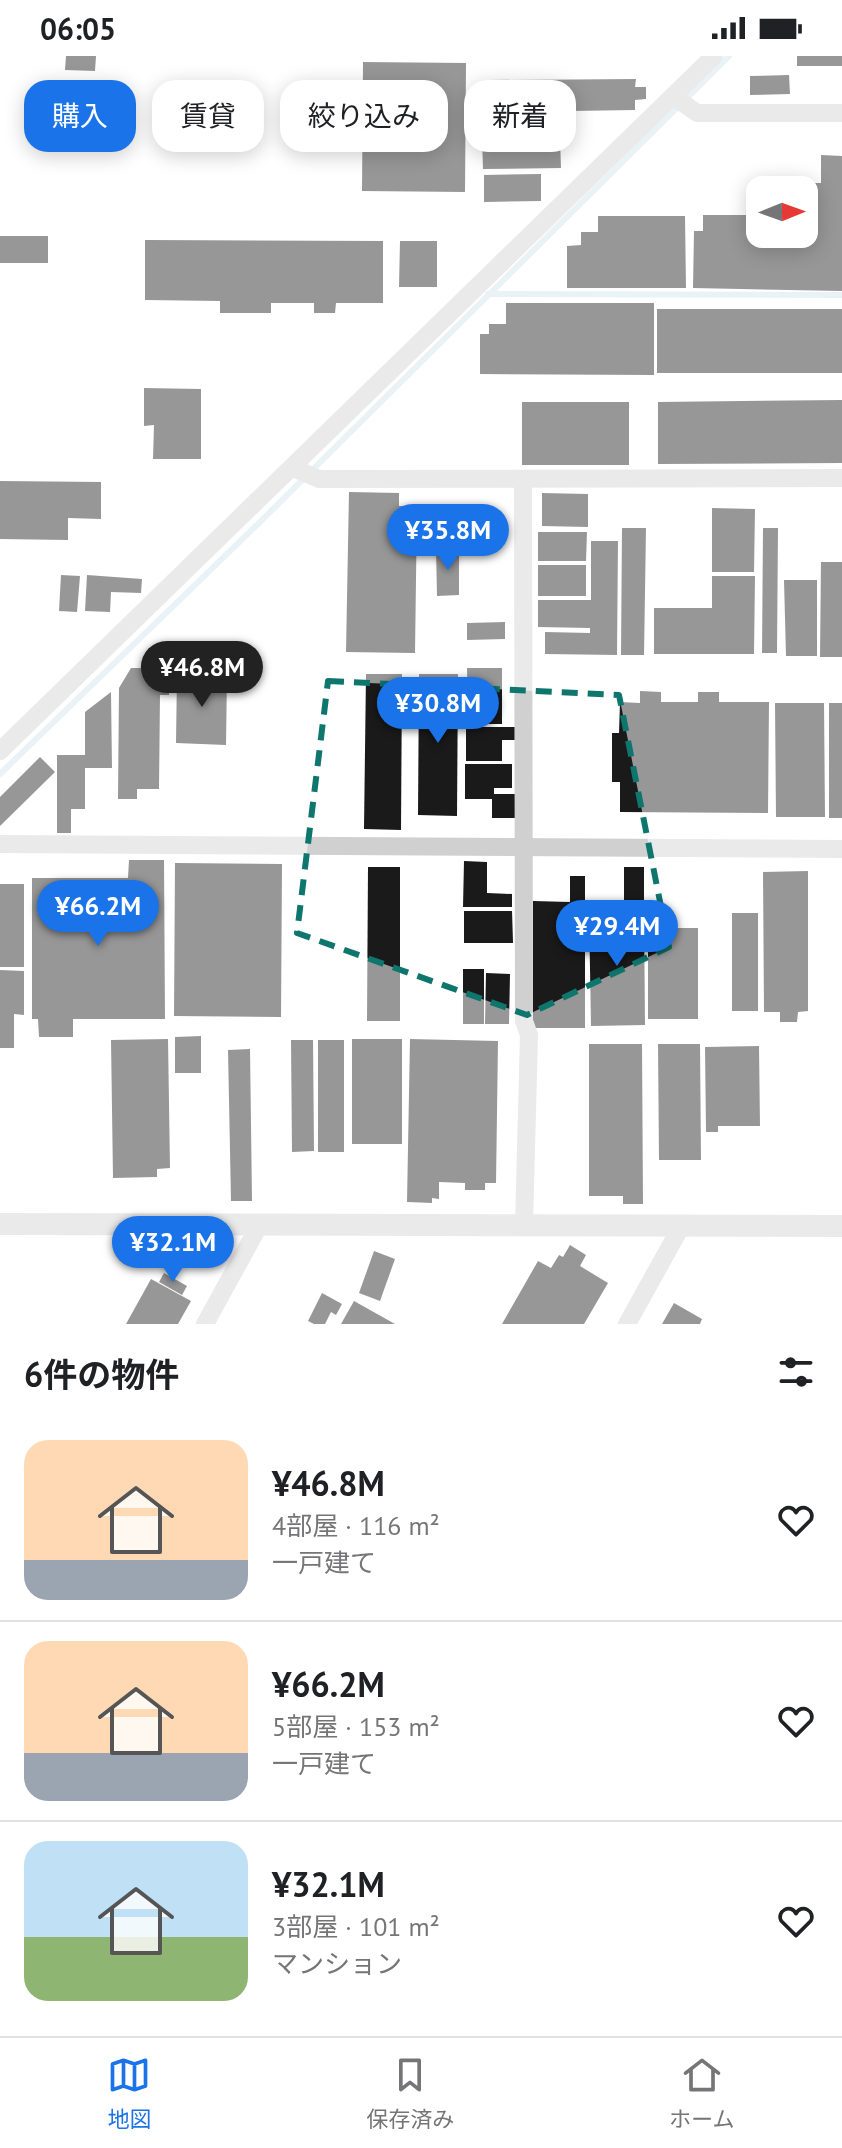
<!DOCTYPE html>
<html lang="ja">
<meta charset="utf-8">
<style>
body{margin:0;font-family:"PT Sans","Noto Sans JP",sans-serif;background:#f6f6f6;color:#202124;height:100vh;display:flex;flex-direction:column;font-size:30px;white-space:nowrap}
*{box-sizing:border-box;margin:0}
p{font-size:26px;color:#757577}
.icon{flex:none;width:44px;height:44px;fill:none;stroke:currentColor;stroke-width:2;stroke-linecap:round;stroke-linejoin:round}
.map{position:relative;height:1268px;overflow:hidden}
.drawer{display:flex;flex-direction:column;background:#fff;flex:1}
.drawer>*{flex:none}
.top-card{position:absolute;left:24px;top:24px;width:794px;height:72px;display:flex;gap:16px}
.needle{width:52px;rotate:89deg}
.controls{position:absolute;left:746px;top:120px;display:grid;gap:16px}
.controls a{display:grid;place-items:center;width:72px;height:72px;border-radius:16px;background:#fff;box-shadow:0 4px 20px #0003;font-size:40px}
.price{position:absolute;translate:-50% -68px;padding:0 18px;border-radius:28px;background:#1a73e8;color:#fff;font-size:26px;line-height:52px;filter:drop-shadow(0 2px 4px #0008)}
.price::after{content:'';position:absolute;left:50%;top:48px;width:24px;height:18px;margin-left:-12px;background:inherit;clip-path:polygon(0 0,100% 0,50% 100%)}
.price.active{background:#222;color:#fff}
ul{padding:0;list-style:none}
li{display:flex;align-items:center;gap:24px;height:200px;padding:0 24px}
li+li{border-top:2px solid #e0e0e0}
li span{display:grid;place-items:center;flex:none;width:224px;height:160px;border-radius:24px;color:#555}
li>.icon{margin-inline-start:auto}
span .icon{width:96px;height:96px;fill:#fffc;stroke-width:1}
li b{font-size:34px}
h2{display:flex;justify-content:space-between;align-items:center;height:96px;padding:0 24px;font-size:34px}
.chip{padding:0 28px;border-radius:24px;background:#fff;box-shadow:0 4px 20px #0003;font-size:28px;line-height:72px}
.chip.active{background:#1a73e8;color:#fff}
.status{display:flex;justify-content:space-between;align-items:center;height:56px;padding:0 40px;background:#fff;direction:ltr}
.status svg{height:22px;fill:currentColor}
.menu{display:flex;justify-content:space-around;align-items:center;height:112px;border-top:2px solid #e0e0e0;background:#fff;font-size:22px;color:#757577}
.menu a{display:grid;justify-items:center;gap:4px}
.menu .active{color:#1a73e8}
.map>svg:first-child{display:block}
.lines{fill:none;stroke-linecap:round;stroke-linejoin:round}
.stream{stroke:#cfe2ee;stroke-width:6}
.building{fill:#1a1a1a}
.minor{stroke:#d0d0d0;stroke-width:18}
.tertiary{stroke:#d0d0d0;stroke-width:22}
.marked{fill:none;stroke:#0f766e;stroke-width:6;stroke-dasharray:16 10;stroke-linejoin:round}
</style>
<div class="status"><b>06:05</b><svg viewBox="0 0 49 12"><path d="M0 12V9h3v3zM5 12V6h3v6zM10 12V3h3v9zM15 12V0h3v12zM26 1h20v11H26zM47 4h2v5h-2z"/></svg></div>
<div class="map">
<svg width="842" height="1268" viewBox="0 0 842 1268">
<rect width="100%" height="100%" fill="#fff"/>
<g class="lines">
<g class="stream">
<path d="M488 238 842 239"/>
<path d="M0 718 258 468 729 0"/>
</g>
</g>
<g class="building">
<path d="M66 0H96L95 15 65 14Z"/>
<rect x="797" y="0" width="45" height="10"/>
<path d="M363 6 466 7 465 136 362 135Z"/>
<path d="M789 19 790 38 750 39V20Z"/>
<path d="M636 23 635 31H646V43L635 44V54L502 56V69H490V24Z"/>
<path d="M560 82 561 112 483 113 482 83Z"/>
<path d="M821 99 842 100V235L693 232 694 175H703V159H760V178H804V160H808V127H821Z"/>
<path d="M541 118V145L484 146V119Z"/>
<path d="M598 160H685L686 232H567V190L581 189V176H598Z"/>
<rect x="0" y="180" width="48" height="27"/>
<path d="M145 184 383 185V247H336L335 257H314V247H271V257H220V245L145 244Z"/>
<path d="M400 185H437V231H399Z"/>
<path d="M506 247H654V319L480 318V278H489V268H506Z"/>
<rect x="657" y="253" width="185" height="64"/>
<path d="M144 332 201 333V403H153L154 369 144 370Z"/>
<path d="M842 344V407L658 408V346Z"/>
<rect x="522" y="346" width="107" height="63"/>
<path d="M0 425 101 426V463L68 462V484L0 483Z"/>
<path d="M349 436 399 437V450H417L415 597 346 596Z"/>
<path d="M542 437 588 438V471L542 470Z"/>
<path d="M712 452 755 453 754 516H712Z"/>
<path d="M622 472H646L644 599H621Z"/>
<path d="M763 472H778L777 597H762Z"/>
<path d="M538 476H587L586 505H538Z"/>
<path d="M591 485H618L617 599 545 598V576L590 577V572L538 571V544H591Z"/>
<path d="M436 492H459V539L437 540Z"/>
<path d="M821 506H842V601H820Z"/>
<rect x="538" y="509" width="48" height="31"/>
<path d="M61 519 80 520 77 556 59 555Z"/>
<path d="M87 519 142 523 141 537 111 536 110 556 85 555Z"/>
<path d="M712 520H755L754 598H654V552H712Z"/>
<path d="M784 524H817V600H786Z"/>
<path d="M505 566V583L467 584V567Z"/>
<path d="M131 612H169V639H160L159 733H137V743H118L119 632Z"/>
<path d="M467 612H502V668H468Z"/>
<path d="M177 617 227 618 226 689 176 687Z"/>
<path d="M366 618H402L401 774 364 773Z"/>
<path d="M419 618H458L457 760 418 759Z"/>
<path d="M640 635 661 636V646H698V636H719V646H769L768 757 620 756V726H612V677H619L620 646 640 647Z"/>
<path d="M111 636 112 712H85V753H71V777H57V699H85V656Z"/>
<path d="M775 647H824L825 761H776Z"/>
<rect x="829" y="647" width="13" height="115"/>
<path d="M466 671H516L515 684H502V705H466Z"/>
<path d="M40 701 55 716 0 770V741Z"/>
<path d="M465 708H512V732H494V738H515V762H492V743H465Z"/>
<path d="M129 804H164L165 963H73V981H39L38 963H32V822H128Z"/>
<path d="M464 805 487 806V837L512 838V851H463Z"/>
<path d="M175 807 282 808 281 961 174 960Z"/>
<path d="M368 811H400V965H367Z"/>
<path d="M624 811H644V849L624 850Z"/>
<path d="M808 815V955L798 956 797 966H780V956H764L763 816Z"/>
<path d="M570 820H585V972H533V845L570 846Z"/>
<rect x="0" y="828" width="24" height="83"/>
<path d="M644 854 645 969 591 970 589 855Z"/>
<path d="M464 855H512L513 887H464Z"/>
<rect x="732" y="857" width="26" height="98"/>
<rect x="648" y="872" width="50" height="91"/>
<rect x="463" y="913" width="21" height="55"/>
<path d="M0 914 24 915V959L14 958V992H0Z"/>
<path d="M486 917 510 918 509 968H485Z"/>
<path d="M201 980V1017H175V981Z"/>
<path d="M168 983 170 1112 157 1113V1121L113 1122 111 984Z"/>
<rect x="352" y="983" width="50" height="105"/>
<path d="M410 983 498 985 496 1127H485V1134H465V1127L439 1126V1143L432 1142V1147L407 1146Z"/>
<path d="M291 984H313L314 1095 292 1096Z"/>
<rect x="318" y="984" width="26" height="112"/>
<path d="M589 988H642L643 1148H623V1140H589Z"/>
<path d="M658 988H700L701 1104H659Z"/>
<path d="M759 990 760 1070H718V1076H706L705 991Z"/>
<path d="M250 993 252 1145H231L228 994Z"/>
<path d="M570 1189 586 1199 580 1210 608 1227 584 1268H502L538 1205 551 1212 559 1199 563 1201Z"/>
<path d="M374 1195 395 1203 380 1245 359 1237Z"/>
<path d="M164 1217 187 1230 182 1239 159 1226Z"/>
<path d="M151 1223 191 1245 178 1268H126Z"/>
<path d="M322 1237 342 1248 336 1259 331 1256 325 1268H314L308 1265Z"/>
<path d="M354 1245 395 1268H341Z"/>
<path d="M674 1247 702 1263 700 1268H662Z"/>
</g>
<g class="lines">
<g class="minor">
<path d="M673 40 697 57H842"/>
<path d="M293 412 319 423 842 422"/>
<path d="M523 423 524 965 529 979 524 1169"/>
<path d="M0 695 714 0"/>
<path d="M0 788 842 793"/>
<path d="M205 1268 260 1168"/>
<path d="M627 1268 682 1169"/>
</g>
<path class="tertiary" d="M0 1168 842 1170"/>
</g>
<path d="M0 0H842V1268H0ZM328 625 619 639 669 891 527 959 297 877Z" fill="#fff" fill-opacity=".55" fill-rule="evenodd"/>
<path class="marked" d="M328 625 619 639 669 891 527 959 297 877Z"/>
</svg>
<div class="controls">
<a><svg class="needle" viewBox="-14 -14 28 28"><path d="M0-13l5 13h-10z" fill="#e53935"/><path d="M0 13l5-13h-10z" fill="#757577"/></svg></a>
</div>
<b class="price" style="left:448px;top:516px">¥35.8M</b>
<b class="price active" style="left:202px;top:653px">¥46.8M</b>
<b class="price" style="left:438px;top:689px">¥30.8M</b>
<b class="price" style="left:98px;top:892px">¥66.2M</b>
<b class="price" style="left:617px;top:912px">¥29.4M</b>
<b class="price" style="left:173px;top:1228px">¥32.1M</b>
<div class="top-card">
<a class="chip active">購入</a>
<a class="chip">賃貸</a>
<a class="chip">絞り込み</a>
<a class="chip">新着</a>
</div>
</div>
<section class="drawer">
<h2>6件の物件<svg class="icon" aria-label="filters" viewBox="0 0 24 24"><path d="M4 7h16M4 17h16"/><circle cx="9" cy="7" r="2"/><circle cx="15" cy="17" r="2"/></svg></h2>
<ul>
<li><span style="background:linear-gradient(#ffd9b3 75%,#9aa5b1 0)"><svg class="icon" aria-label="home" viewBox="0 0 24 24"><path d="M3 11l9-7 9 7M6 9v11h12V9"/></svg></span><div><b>¥46.8M</b><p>4部屋 · 116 m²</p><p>一戸建て</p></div><svg class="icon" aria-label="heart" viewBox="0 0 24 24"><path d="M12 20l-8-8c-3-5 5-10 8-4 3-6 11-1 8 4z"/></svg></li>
<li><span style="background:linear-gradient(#ffd9b3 70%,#9aa5b1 0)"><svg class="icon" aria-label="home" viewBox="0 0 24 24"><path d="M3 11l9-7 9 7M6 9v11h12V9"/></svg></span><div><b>¥66.2M</b><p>5部屋 · 153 m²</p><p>一戸建て</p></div><svg class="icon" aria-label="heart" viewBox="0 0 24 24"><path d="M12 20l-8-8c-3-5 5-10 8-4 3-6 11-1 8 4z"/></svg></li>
<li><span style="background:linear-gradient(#bfe0f5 60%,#8fb573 0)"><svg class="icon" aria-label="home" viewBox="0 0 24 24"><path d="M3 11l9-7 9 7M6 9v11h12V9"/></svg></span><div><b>¥32.1M</b><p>3部屋 · 101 m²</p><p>マンション</p></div><svg class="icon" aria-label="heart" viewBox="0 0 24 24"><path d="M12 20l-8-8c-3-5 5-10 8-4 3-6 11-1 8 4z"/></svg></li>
</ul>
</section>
<nav class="menu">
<a class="active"><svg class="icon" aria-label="map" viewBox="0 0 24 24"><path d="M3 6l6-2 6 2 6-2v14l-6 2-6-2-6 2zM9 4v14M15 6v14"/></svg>地図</a>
<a><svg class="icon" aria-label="saved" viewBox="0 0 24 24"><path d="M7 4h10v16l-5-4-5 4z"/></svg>保存済み</a>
<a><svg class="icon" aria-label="home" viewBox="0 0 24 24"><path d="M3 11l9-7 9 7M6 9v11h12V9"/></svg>ホーム</a>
</nav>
